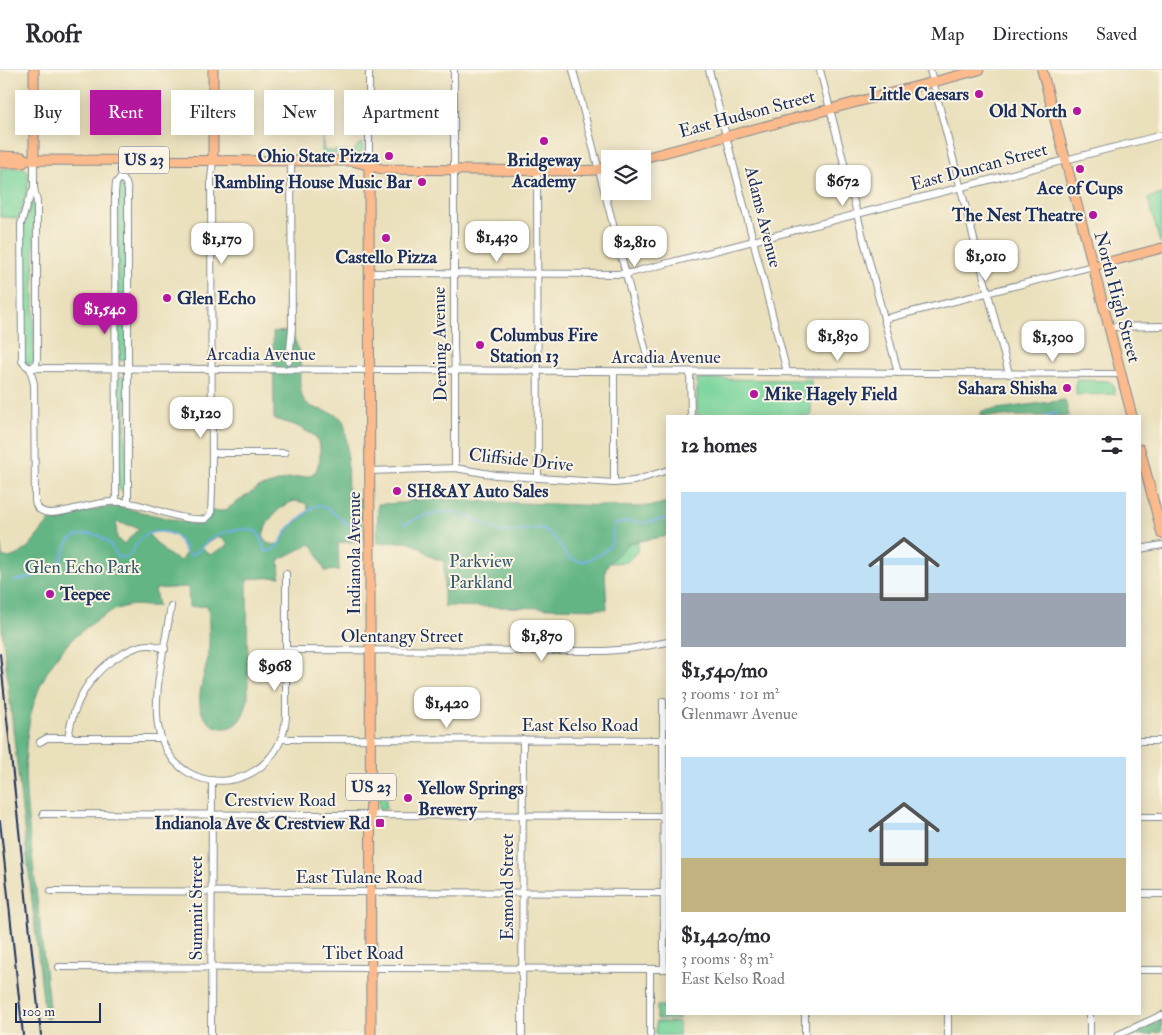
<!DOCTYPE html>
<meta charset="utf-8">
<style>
body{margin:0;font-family:"IM FELL Double Pica",serif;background:#f7f7f7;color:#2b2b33;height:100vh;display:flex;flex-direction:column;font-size:19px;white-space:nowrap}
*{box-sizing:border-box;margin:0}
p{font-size:16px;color:#7c7c81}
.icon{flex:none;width:28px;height:28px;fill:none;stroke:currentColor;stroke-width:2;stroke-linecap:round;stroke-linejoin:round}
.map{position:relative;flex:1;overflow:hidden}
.drawer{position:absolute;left:666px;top:345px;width:475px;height:600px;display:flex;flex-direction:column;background:#fff;border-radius:0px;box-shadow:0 2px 12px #0003}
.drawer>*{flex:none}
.guide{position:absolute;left:15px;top:20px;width:475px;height:45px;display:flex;gap:10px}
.buttons{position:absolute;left:601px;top:80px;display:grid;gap:10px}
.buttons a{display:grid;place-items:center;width:50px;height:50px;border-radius:0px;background:#fff;box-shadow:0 2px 12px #0003;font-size:25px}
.scale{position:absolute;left:15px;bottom:12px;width:86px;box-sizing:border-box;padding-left:5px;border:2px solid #1b2f5e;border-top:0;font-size:14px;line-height:18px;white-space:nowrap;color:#1b2f5e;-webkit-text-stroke:4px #fcf5e5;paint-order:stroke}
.price{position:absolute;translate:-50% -42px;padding:0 11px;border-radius:10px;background:#fff;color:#222;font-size:16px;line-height:32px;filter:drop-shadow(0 1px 2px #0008)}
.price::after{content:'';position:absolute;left:50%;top:30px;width:15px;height:11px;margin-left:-8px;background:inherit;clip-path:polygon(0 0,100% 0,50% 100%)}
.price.selected{background:#b5179e;color:#fff}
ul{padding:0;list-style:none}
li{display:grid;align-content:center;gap:10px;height:265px;padding:0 15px}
li span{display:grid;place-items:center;height:155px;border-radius:0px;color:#555}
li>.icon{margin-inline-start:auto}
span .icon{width:90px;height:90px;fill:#fffc;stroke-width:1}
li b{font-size:21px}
h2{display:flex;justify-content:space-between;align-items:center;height:60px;padding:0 15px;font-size:21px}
.pill{padding:0 18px;border-radius:0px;background:#fff;box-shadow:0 2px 12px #0003;font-size:18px;line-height:45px}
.pill.selected{background:#b5179e;color:#fff}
header{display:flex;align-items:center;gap:30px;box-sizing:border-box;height:70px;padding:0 25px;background:#fff;border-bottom:1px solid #e1e1e2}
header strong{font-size:24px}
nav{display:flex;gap:28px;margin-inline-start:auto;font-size:18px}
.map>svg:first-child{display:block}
.green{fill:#7bd59c;stroke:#4b827d}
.forest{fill:#64b684;stroke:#407271;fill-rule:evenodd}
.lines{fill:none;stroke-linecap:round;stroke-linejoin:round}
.stream{stroke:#6fafe3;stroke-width:2}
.minor-casing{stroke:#82888d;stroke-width:8}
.major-casing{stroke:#82888d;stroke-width:11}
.minor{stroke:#fff;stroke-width:6}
.major{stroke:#fbbb8d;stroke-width:9}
.rail{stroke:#1b2f5e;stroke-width:2}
.poi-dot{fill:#b5179e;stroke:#fcf5e5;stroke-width:2}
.labels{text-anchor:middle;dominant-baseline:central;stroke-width:4;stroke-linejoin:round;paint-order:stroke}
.shield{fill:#fcf5e5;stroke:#5e6a86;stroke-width:1}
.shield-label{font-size:16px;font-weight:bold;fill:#1b2f5e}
.poi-label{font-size:18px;font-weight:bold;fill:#1b2f5e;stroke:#fcf5e5;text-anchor:end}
.street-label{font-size:18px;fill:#1b2f5e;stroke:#fcf5e5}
.park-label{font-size:18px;fill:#33586e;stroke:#fcf5e5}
</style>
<header>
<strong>Roofr</strong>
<nav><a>Map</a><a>Directions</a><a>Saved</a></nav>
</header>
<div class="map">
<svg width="1162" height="965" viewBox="0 0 1162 965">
<rect width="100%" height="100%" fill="#fcf5e5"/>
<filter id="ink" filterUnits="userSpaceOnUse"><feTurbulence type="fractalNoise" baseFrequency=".02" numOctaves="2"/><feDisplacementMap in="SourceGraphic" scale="10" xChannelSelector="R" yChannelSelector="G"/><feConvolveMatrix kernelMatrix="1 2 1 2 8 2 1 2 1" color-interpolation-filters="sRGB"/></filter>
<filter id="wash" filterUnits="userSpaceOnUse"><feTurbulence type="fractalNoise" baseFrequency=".0096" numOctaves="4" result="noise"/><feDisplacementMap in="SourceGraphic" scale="20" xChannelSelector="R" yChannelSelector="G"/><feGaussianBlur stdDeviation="1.12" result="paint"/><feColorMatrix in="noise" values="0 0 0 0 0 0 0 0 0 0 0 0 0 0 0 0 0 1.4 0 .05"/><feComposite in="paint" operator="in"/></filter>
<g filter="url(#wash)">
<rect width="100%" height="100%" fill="#eae0bc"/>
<g class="green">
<path d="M322 68H323L324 81H354L359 74H363V81L359 84H322Z"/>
<path d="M11 98H23L27 100C32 115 23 134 18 148L0 147V99Z"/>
<path d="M121 113 125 119 126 289 121 291 118 289V116Z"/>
<path d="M1162 124V172L1160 173 1148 128Z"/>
<path d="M31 133H33L34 136V293L30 296 24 291V155Z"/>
<path d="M122 306 125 308 126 420 122 422 119 420 118 309Z"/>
<path d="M697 309 811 310V346H697Z"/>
<path d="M1076 310 1109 311 1113 314 1115 324 1076 325Z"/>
<path d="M638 472 637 482 627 492 609 493 629 473Z"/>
<rect x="379" y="711" width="7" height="28"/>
<path d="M657 936H667L668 944H679V949H657Z"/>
<rect x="656" y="952" width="23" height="13"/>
</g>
<g class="forest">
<path d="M291 261C294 269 299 279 300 287 301 299 298 314 302 326 308 344 334 337 343 351 349 361 347 414 348 428L363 429V471L338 473 339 500 325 501 314 477 310 474 279 490 280 507 247 509 248 628C246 637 243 650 234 655 223 663 207 655 202 643 195 625 206 604 208 586 210 570 209 552 208 536L189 537 188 517 155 519 158 536C148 537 137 534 127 536 109 540 90 554 76 566 6 630 26 727 35 810 40 855 45 900 50 946L48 949 45 948 0 541V469L2 486 9 488 20 484 30 475 51 449 103 438 114 436 124 438 201 456V449L211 441H224L258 418 291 408 309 406 316 401 320 389V377L315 366 295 355 274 349 273 262ZM294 431 306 433 308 438V443L292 455 280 473 274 475 267 473 263 466C266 450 279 436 294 431ZM116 452 136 457 139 458 127 471 123 474 117 468ZM158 461C175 463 179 467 186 483L180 491 166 483 148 464ZM216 467 223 469 228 475 210 485 202 477Z"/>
<path d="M1065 330 1069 346H980L982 341Z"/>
<path d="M458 429 489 432 638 437 657 435 667 432V466L629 473 609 493 605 501 607 539 444 536V491C426 488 428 480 413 474 404 470 388 473 377 473L378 434 404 433 412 430Z"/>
<path d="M1162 950V961L1158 963H1153L1152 965H1128Z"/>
</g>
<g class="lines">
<g class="stream">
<path d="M1044 346 1056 343"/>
<path d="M404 454C413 451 421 446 430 444 459 436 476 451 501 462H508L541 458C564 466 561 501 591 489 598 486 606 481 610 475 615 468 610 460 615 454L630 451 643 453 668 448"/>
<path d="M14 511C27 508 43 505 54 497 63 491 62 483 67 474 73 463 94 461 104 469 110 473 114 481 118 487L123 488C132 486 133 479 138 472 146 461 162 459 174 465 183 470 182 481 190 485 197 485 202 476 208 471 219 463 243 455 257 462L261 468 265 481H272C280 475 283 467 288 459 290 456 313 437 315 436 319 435 323 436 326 438 337 443 343 455 356 457"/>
</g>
</g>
</g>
<g filter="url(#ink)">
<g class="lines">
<defs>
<g id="minor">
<path d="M454 0V278L455 301V398"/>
<path d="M573 0 651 301"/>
<path d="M709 0 787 302"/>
<path d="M820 0 898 303"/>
<path d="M930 0 1009 304"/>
<path d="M121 90V107L126 113 128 120V432"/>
<path d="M369 96V0"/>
<path d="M537 101 538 408"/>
<path d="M34 118 27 134 21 154 22 291 25 295 30 298 34 314 35 431C36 440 44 443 52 443 75 441 98 430 122 432 150 434 177 452 206 449L211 444 212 419 211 109 213 90"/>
<path d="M369 203 626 204 1162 65"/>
<path d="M884 249 1093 196"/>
<path d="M1108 257 1162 256"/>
<path d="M289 291 292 258 291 91"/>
<path d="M30 298 1121 304"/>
<path d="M30 298 36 295 37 288V132L34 118V90"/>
<path d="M690 302 691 346"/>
<path d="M212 383H285"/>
<path d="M370 401 455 398 496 405 614 413 634 411 668 400"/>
<path d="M614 413V301"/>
<path d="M116 431 115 123 116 113 121 107"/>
<path d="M1140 479 1162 475"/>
<path d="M171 536C166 571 150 632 160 664 180 735 280 722 286 647V504"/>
<path d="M286 580 605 581 629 579 668 572"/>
<path d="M663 631 664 899"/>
<path d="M68 668C73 632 91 600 124 583 131 579 141 574 150 575 155 575 160 578 165 579"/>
<path d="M282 669 668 670"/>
<path d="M1140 671H1162"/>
<path d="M40 672 47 668H161"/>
<path d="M43 744 668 746"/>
<path d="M1140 747H1162"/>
<path d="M51 821 668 823"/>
<path d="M1140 824H1162"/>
<path d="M59 897 668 899"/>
<path d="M1140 900H1162"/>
<path d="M805 944V965"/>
<path d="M1090 944V965"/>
<path d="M211 965 212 710"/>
<path d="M522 965 523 669"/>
<path d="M650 965V899"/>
<path d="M948 965V944"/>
<path d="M1118 965 1162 945"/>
</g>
<g id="major">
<path d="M1042 0 1132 346"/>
<path d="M0 86 22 87 26 90"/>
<path d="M640 89 979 0"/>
<path d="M34 90V0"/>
<path d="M213 90V0"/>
<path d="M0 93H23L26 90 352 91 382 99 571 101 596 100 610 97"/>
<path d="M369 96 371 965"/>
<path d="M1093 196 1162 178"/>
<path d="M1140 379 1162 464"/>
</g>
</defs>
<use href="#minor" class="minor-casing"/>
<use href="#major" class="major-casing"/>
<use href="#minor" class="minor"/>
<use href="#major" class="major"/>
<g class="rail">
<path d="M0 584 41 965"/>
<path d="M0 751 23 965"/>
</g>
</g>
</g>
<g class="poi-dot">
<circle cx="979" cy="24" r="5"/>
<circle cx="1077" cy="41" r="5"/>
<circle cx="544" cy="71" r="5"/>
<circle cx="389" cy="86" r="5"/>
<circle cx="1080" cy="99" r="5"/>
<circle cx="422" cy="112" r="5"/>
<circle cx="1093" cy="145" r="5"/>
<circle cx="386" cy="168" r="5"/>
<circle cx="167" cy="228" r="5"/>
<circle cx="480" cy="275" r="5"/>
<circle cx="1067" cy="318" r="5"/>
<circle cx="754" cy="324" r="5"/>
<circle cx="397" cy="421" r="5"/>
<circle cx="50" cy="524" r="5"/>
<circle cx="408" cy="728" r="5"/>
<rect x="375" y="748" width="10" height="10" rx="2.5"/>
</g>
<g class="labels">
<g class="shield">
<rect x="119" y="76.5" width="50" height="27" rx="4"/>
<rect x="346" y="703.5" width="50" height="27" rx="4"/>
</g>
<g class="shield-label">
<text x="144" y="90">US 23</text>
<text x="371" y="717">US 23</text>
</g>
<g class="poi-label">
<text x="969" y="24">Little Caesars</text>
<text x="1067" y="41">Old North</text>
<text x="379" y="86">Ohio State Pizza</text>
<text x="544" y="90" text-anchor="middle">Bridgeway<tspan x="544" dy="21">Academy</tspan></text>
<text x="412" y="112">Rambling House Music Bar</text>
<text x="1080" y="118" text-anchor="middle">Ace of Cups</text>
<text x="1083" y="145">The Nest Theatre</text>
<text x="386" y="187" text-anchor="middle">Castello Pizza</text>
<text x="177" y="228" text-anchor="start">Glen Echo</text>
<text x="490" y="265" text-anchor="start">Columbus Fire<tspan x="490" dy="21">Station 13</tspan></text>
<text x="1057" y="318">Sahara Shisha</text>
<text x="764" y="324" text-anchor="start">Mike Hagely Field</text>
<text x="407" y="421" text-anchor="start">SH&amp;AY Auto Sales</text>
<text x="60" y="524" text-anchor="start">Teepee</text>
<text x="418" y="718" text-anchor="start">Yellow Springs<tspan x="418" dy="21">Brewery</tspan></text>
<text x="370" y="753">Indianola Ave &amp; Crestview Rd</text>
</g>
<g class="street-label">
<text transform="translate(747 44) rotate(-15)">East Hudson Street</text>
<text transform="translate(979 97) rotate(-15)">East Duncan Street</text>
<text transform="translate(763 147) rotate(76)">Adams Avenue</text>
<text transform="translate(1117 227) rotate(75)">North High Street</text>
<text transform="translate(440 274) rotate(-91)">Deming Avenue</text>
<text x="261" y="284">Arcadia Avenue</text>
<text x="666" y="287">Arcadia Avenue</text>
<text transform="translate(521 390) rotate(6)">Cliffside Drive</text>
<text transform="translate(354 483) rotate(-90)">Indianola Avenue</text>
<text x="402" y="566">Olentangy Street</text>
<text x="580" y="655">East Kelso Road</text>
<text x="280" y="730">Crestview Road</text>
<text x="359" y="807">East Tulane Road</text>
<text transform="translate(507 817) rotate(-90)">Esmond Street</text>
<text transform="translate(196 838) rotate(-90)">Summit Street</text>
<text x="363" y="883">Tibet Road</text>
</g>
<g class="park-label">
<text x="481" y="491">Parkview<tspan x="481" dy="21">Parkland</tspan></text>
<text x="82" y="497">Glen Echo Park</text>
</g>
</g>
</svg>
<div class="buttons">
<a><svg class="icon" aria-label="layers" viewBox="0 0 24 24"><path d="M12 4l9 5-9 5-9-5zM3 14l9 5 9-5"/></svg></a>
</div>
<div class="scale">100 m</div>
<b class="price" style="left:843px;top:137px">$672</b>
<b class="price" style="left:497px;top:193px">$1,430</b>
<b class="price" style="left:222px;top:195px">$1,170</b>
<b class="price" style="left:635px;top:198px">$2,810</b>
<b class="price" style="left:986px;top:212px">$1,010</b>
<b class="price selected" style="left:105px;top:265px">$1,540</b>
<b class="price" style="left:838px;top:292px">$1,830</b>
<b class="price" style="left:1053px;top:293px">$1,300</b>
<b class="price" style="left:201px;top:369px">$1,120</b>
<b class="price" style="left:542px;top:592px">$1,870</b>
<b class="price" style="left:275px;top:622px">$968</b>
<b class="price" style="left:447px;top:659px">$1,420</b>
<div class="guide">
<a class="pill">Buy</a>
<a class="pill selected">Rent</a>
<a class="pill">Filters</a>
<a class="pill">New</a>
<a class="pill">Apartment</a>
</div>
<section class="drawer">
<h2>12 homes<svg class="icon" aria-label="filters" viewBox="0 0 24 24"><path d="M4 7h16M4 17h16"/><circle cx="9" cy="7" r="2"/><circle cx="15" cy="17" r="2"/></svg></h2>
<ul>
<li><span style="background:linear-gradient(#bfe0f5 65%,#9aa5b1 0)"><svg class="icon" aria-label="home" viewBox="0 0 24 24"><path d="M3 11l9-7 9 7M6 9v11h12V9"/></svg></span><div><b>$1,540/mo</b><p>3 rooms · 101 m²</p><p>Glenmawr Avenue</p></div></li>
<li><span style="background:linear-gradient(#bfe0f5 65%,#c2b280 0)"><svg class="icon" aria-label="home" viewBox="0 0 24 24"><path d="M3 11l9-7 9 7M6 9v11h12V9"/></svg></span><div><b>$1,420/mo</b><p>3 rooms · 83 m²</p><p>East Kelso Road</p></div></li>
</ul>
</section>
</div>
